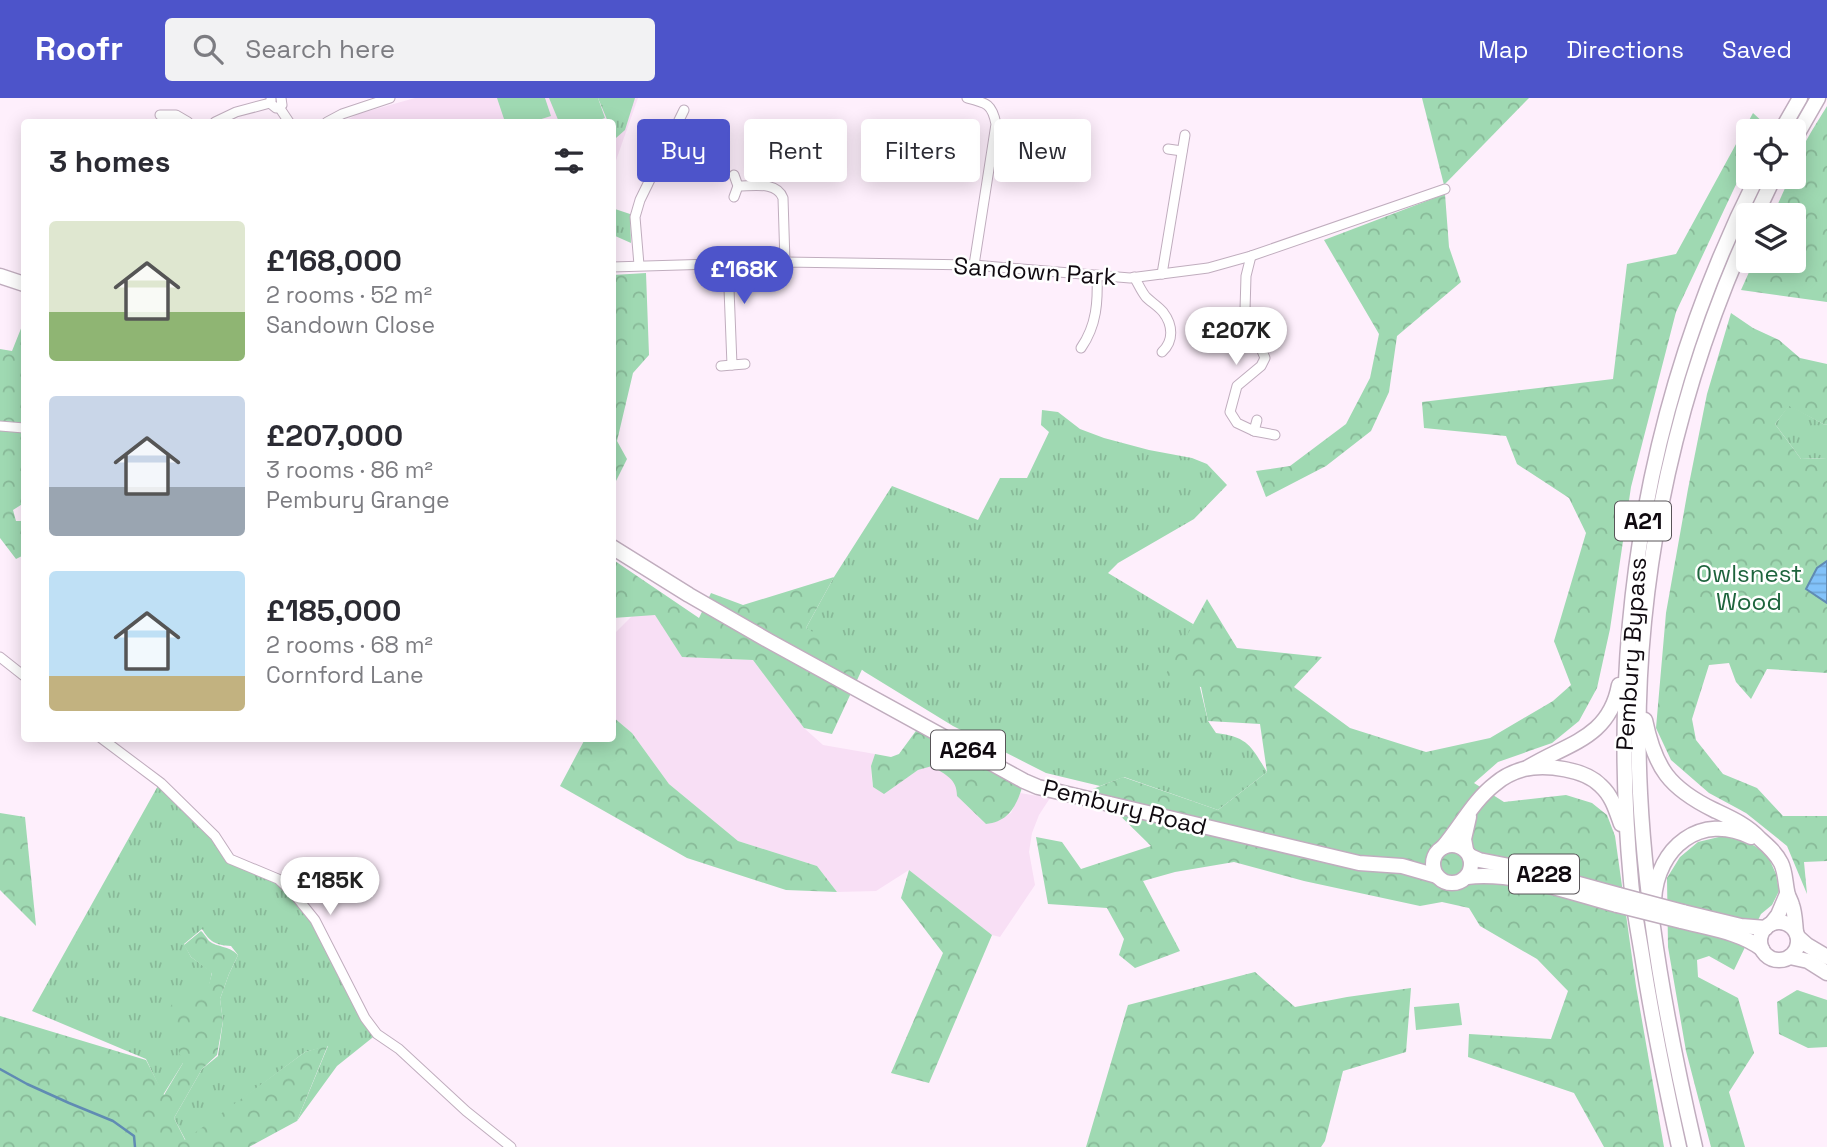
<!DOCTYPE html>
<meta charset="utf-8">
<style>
body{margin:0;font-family:"Space Grotesk",sans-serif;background:#f2f2f3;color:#2b2b33;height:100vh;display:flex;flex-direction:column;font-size:26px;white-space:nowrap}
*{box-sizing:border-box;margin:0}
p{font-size:23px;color:#7c7c81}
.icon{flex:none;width:38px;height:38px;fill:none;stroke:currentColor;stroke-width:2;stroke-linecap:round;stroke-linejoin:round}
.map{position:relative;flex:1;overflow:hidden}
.side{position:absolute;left:21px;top:21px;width:595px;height:623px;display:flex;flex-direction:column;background:#fff;border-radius:7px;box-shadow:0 4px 18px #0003}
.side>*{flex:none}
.banner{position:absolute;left:637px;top:21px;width:665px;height:63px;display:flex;gap:14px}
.tools{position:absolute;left:1736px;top:21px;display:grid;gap:14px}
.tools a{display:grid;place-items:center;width:70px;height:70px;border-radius:7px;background:#fff;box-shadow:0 4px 18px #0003;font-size:35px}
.price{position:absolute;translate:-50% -60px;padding:0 16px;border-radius:24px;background:#fff;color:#222;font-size:23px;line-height:46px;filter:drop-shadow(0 2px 4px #0008)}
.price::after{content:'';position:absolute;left:50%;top:42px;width:21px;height:16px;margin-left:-10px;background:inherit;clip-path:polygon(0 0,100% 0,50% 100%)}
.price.selected{background:#4d54ca;color:#fff}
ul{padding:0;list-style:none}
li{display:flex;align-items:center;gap:21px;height:175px;padding:0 28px}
li span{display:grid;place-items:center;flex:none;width:196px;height:140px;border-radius:7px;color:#555}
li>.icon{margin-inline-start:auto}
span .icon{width:84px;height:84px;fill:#fffc;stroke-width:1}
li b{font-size:30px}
h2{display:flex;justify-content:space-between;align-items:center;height:84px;padding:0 28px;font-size:30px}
.chip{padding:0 24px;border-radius:7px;background:#fff;box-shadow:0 4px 18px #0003;font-size:24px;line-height:63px}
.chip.selected{background:#4d54ca;color:#fff}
header{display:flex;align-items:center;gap:42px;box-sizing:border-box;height:98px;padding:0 35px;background:#4d54ca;color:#fff}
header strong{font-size:33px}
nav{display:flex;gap:38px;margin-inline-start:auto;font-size:24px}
.search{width:490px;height:63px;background:#f2f2f3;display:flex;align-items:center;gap:18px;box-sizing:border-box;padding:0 24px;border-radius:7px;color:#7c7c81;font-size:26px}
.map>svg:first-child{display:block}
.built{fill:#f8dff5}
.grass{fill:url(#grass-tufts)}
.forest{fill:url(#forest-crowns)}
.pitch{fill:#9fd9b2}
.water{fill:url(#water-rules);stroke:#608bb3;stroke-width:2}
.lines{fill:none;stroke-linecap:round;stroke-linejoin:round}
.stream{stroke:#608bb3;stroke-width:2.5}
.minor-casing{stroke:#c0adbe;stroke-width:11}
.primary-casing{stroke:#c0adbe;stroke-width:17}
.trunk-casing{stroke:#c0adbe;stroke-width:17}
.minor{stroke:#fff;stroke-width:9}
.primary{stroke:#fff;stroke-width:14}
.trunk{stroke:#fff;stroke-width:14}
.primary-bridge-casing{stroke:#c0adbe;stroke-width:17;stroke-linecap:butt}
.primary-bridge{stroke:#fff;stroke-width:14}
.labels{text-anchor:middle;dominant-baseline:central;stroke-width:5;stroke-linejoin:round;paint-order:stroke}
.shield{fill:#fff;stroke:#585458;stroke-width:2}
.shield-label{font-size:23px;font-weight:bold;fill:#100a10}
.street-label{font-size:24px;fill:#100a10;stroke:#fff}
.park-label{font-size:24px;fill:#1e643d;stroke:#fff}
</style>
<header>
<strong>Roofr</strong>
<div class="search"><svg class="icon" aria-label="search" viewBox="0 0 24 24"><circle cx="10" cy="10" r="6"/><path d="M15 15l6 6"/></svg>Search here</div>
<nav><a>Map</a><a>Directions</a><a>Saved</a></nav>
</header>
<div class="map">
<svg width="1827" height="1049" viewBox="0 0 1827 1049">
<defs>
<pattern id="grass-tufts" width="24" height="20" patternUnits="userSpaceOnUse" patternTransform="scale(1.75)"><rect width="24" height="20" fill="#9fd9b2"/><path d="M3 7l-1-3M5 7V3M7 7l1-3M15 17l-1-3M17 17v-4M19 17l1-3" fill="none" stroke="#88b998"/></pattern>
<pattern id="forest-crowns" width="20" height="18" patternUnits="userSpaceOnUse" patternTransform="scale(1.75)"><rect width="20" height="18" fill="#9fd9b2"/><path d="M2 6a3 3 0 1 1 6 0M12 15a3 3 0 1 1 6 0" fill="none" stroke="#88b998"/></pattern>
<pattern id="water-rules" width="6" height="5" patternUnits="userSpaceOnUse" patternTransform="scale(1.75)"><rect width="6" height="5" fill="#82c2f9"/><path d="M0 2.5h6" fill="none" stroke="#6fa5d4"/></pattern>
</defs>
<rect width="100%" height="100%" fill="#feeffc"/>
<g class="built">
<path d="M415 0H638L613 71 612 24H343L358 16Z"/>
<path d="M655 516 682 559 753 562 804 630 823 647 875 656 871 668 872 684 873 689 884 695 918 672 932 667 952 681 957 688V698L986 726 1011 715 1020 695 1050 700 1039 717 1032 735 1029 754 1035 787 1000 839 992 837 909 772 876 793 837 794 817 768 738 743 669 686 632 635 613 619 612 538 632 518Z"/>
</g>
<g class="grass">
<path d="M598 0H635L625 32 616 40 613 33 612 24H608Z"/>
<path d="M612 110 630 116 631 145 613 137Z"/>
<path d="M1789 307 1825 327 1827 326V360L1801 361 1775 326Z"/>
<path d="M1042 312 1058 314 1080 331 1104 340 1149 352 1192 360 1207 366 1227 387 1194 421 1118 465 1108 475 1193 526 1190 548 1208 623 1216 635C1248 639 1251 648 1267 674L1218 712 1124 679 1100 688 1046 675 953 628 865 574 806 530 834 479 892 388 978 422 1000 380H1027L1049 334 1041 327Z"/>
<path d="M159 686 215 738 230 761 278 781 315 822 377 936 337 968 297 1023 328 948 305 954 186 1043 174 1020 202 971 218 958 223 923 220 901 229 876 238 857 231 848C215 847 210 844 202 831L184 846 191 859 212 874 208 893 183 965 163 997 146 961 32 913Z"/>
</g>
<g class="forest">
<path d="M1422 0H1529L1444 87Z"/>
<path d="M1827 8V204L1741 192 1754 163H1794V117H1773L1790 79H1794C1794 57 1816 27 1827 8Z"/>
<path d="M1753 15 1765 26 1761 33H1748V61L1676 214 1631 389 1610 531 1597 590 1579 623 1552 645 1498 664 1474 685 1504 704 1566 697 1592 705 1607 717 1615 738 1636 888 1664 1049H1604L1574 995 1468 959 1469 936 1551 941 1568 893 1537 861 1480 828 1469 810 1442 804 1420 808 1304 783 1234 764 1175 774 1143 783 1180 853 1135 870 1119 857 1124 841 1107 810 1048 806 1036 739 1062 744 1081 771 1151 748 1093 691 1123 679 1218 712 1267 674 1260 626 1208 623 1201 589 1162 583 1207 501 1237 550 1322 559 1294 589 1350 630 1426 654 1490 640 1553 603 1571 587 1554 543 1586 435 1569 400 1517 366 1506 338 1424 330 1422 304 1613 281 1627 166 1676 156Z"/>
<path d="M1445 96 1449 149 1461 184 1397 238 1389 294 1371 333 1326 368 1266 399 1256 373 1290 368 1346 326 1370 280 1379 236 1324 142Z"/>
<path d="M646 175 649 257 633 275 617 343 627 361 613 389V177Z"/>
<path d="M1731 215 1753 230 1779 242 1800 260 1827 266V326L1825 327 1789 308 1775 326 1801 361 1827 360V575L1767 571 1751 601 1736 584 1729 565 1709 567 1692 621 1696 642 1723 676 1757 690 1783 718H1827V763L1804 764 1807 796 1787 748 1746 715 1709 695 1671 662 1656 630 1666 515 1688 391 1707 296Z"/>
<path d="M24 223V405L13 412 16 423H24V457L16 461 0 440V251L12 253Z"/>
<path d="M612 461 699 520 711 495 743 507 834 479 806 530 865 565 832 636 804 630 753 562 682 559 655 517 613 520Z"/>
<path d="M613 619 632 635 669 686 738 743 817 768 837 794 786 792 687 760 560 688 585 641 612 640Z"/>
<path d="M921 626 1024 683C1018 704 1011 724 986 726L957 698C957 680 945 677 932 668L918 672 884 696 873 689 871 668 875 656 891 659 899 656Z"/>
<path d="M0 715 25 719 36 828 0 792Z"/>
<path d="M1723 738 1750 745 1767 756 1776 776 1779 793 1772 807 1761 816 1734 872 1709 858 1697 862 1698 879 1738 900 1754 955 1729 994 1745 1049H1711L1686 953 1668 849 1667 780 1680 759 1698 744Z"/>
<path d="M909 772 992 837 929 985 891 975 943 855 901 800Z"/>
<path d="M201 833C202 833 209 843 209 843 218 850 228 847 238 857L229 876 220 901 223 923 217 957 202 971 174 1020 185 1042 305 954 328 947 297 1023 249 1049H0V918L146 962 164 997 183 965 166 918C177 893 183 896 207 893L212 875 191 859 184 847Z"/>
<path d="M1255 874 1295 909 1347 899 1411 890 1406 954 1343 973 1325 1043 1321 1049H1086L1128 907Z"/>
<path d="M1797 892 1827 902V949L1808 950 1779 936 1777 904Z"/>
</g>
<g class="pitch">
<path d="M497 0H545L551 18 532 24H505Z"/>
<path d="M549 0H598L605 20 593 24H559Z"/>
<path d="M1459 905 1462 927 1416 932 1414 909Z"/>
</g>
<path class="water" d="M1827 463V505L1806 491 1817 470Z"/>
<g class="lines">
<path class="stream" d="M0 971 27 986 69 1005 113 1023 134 1038 135 1049"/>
<defs>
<g id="minor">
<path d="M967 0C987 5 992 6 996 26L974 167"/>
<path d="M271 1V6L276 10 282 7 281 0"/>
<path d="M279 9 289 24"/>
<path d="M160 17H176L188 24"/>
<path d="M215 24 236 14 270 5"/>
<path d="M327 24 342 16 390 0"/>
<path d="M1168 51 1182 53"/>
<path d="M734 77 738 88"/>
<path d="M734 99 738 88C753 88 777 83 783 100L785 164"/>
<path d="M1251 158 1246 178 1245 212 1265 260 1261 268 1237 288 1230 314 1237 325 1254 333 1275 337"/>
<path d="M728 165 732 267 745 266"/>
<path d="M639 167 635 119 640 102 684 12"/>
<path d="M612 169 785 164 974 167 1130 180 1208 170 1251 158 1445 91"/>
<path d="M1162 176 1185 37"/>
<path d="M1134 179C1138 185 1141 193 1146 199 1151 204 1158 208 1163 214 1173 227 1174 243 1162 254"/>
<path d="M1081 250C1097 227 1098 203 1097 177"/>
<path d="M721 268 732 267"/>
<path d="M0 328 24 330"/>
<path d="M1254 333 1257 322"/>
<path d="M0 559 24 578"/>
<path d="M101 640 161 685 215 738 230 761 278 781 294 796 315 822 365 920 377 936 399 951 466 1013 511 1049"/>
</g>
<g id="primary">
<path d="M0 178 24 186"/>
<path d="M612 449 689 497 769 543 1024 683 1038 689 1359 765 1402 768 1437 778"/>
<circle cx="1452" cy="766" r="19"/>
<path d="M1470 758 1479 762 1520 770 1619 797"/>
<path d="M1467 779C1514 773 1571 795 1617 807"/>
<path d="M1683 814 1741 828 1766 830"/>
<path d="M1681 823C1708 830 1740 834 1762 851"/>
<circle cx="1779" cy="843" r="19"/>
<path d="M1798 839 1807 847 1827 859"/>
<path d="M1790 859 1808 863 1827 875"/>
</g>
<g id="trunk">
<path d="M1781 33 1800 0"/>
<path d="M1794 42 1818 0"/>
<path d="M1756 117 1774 79"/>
<path d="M1645 622C1655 670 1669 690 1714 712 1731 720 1747 727 1760 741 1768 748 1776 755 1781 765 1786 775 1785 787 1788 797 1789 800 1791 803 1792 807 1795 815 1795 825 1796 834"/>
<path d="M1527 670C1567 645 1609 641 1619 587"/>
<path d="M1443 749C1461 728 1473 703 1495 686 1503 679 1513 674 1524 671 1546 666 1585 671 1601 688 1612 698 1616 712 1621 726"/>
<path d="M1466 752 1464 741 1469 719"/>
<path d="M1654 802C1657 749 1701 714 1751 739"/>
<path d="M1771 826 1778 817 1787 796"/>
<path d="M1679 1049C1665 985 1652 921 1642 857 1638 832 1633 808 1631 783 1608 538 1646 300 1757 79"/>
<path d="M1695 1049C1668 932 1646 814 1640 695 1630 504 1670 308 1748 134"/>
</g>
</defs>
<use href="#minor" class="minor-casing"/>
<use href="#primary" class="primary-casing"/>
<use href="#trunk" class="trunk-casing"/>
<use href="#minor" class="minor"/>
<use href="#primary" class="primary"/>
<use href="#trunk" class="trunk"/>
<defs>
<g id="primary-bridge">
<path d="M1619 797 1683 814"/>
<path d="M1617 807 1681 823"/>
</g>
</defs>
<use href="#primary-bridge" class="primary-bridge-casing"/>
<use href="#primary-bridge" class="primary-bridge"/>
</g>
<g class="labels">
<g class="shield">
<rect x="1615" y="403.5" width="56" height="39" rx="5"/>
<rect x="931" y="632.5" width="74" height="39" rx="5"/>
<rect x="1509" y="756.5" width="70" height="39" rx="5"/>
</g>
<g class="shield-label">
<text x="1643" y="423">A21</text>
<text x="968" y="652">A264</text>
<text x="1544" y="776">A228</text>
</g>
<g class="street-label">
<text transform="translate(1035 173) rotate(4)">Sandown Park</text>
<text transform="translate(1631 556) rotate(-86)">Pembury Bypass</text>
<text transform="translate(1125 709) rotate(14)">Pembury Road</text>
</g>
<g class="park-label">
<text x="1749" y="475">Owlsnest<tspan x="1749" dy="28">Wood</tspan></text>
</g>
</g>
</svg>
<div class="tools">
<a><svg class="icon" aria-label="locate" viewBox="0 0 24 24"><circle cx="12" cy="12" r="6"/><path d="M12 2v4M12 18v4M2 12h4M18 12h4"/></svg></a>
<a><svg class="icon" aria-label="layers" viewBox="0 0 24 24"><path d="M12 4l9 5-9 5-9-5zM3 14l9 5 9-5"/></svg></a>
</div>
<b class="price selected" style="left:744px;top:208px">£168K</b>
<b class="price" style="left:1236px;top:269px">£207K</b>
<b class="price" style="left:330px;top:819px">£185K</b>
<div class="banner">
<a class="chip selected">Buy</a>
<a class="chip">Rent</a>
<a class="chip">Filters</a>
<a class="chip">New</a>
</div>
<section class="side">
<h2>3 homes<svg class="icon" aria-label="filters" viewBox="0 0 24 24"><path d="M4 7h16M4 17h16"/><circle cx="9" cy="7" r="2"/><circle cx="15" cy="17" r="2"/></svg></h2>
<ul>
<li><span style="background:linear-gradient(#dfe7d0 65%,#8fb573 0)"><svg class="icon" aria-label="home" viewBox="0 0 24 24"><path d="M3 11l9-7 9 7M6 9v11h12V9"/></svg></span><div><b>£168,000</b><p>2 rooms · 52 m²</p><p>Sandown Close</p></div></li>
<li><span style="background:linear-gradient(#c9d6e8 65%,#9aa5b1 0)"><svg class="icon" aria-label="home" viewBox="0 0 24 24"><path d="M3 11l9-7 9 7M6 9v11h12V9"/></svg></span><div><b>£207,000</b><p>3 rooms · 86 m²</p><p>Pembury Grange</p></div></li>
<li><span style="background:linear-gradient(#bfe0f5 75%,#c2b280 0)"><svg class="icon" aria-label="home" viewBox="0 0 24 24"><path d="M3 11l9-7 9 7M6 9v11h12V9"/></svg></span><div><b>£185,000</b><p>2 rooms · 68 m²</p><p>Cornford Lane</p></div></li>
</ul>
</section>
</div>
